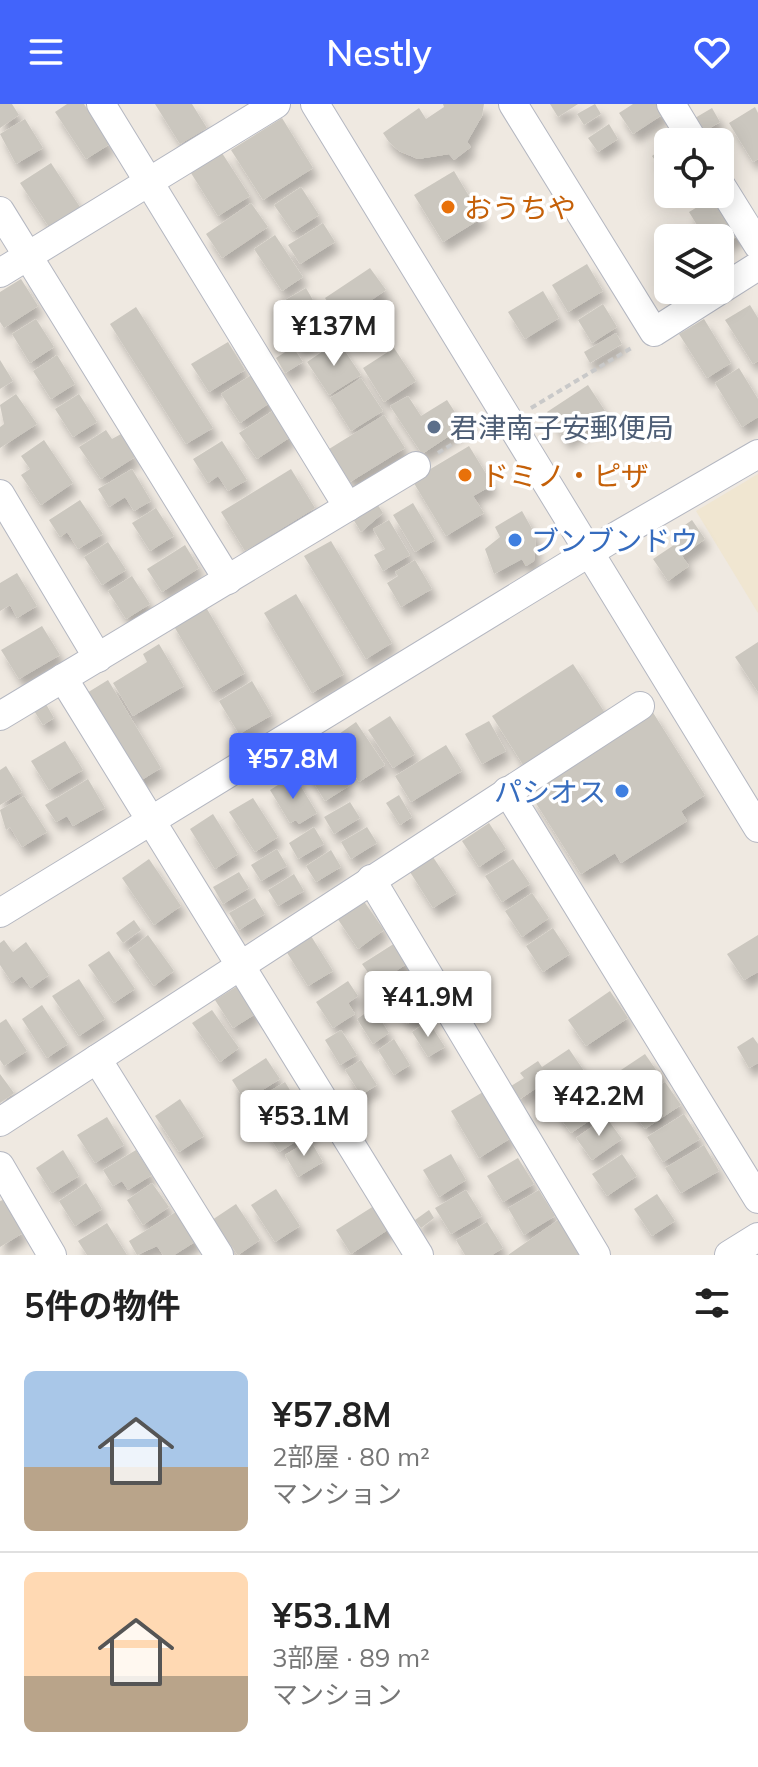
<!DOCTYPE html>
<html lang="ja">
<meta charset="utf-8">
<style>
body{margin:0;font-family:Mulish,"Noto Sans JP",sans-serif;background:#f6f6f6;color:#222;height:100vh;display:flex;flex-direction:column;font-size:30px;white-space:nowrap}
*{box-sizing:border-box;margin:0}
p{font-size:26px;color:#767676}
.icon{flex:none;width:44px;height:44px;fill:none;stroke:currentColor;stroke-width:2;stroke-linecap:round;stroke-linejoin:round}
.map{position:relative;height:1151px;overflow:hidden}
.details{display:flex;flex-direction:column;background:#fff;flex:1}
.details>*{flex:none}
.fabs{position:absolute;left:654px;top:24px;display:grid;gap:16px}
.fabs a{display:grid;place-items:center;width:80px;height:80px;border-radius:12px;background:#fff;box-shadow:0 4px 20px #0003;font-size:40px}
.price{position:absolute;translate:-50% -68px;padding:0 18px;border-radius:8px;background:#fff;color:#222;font-size:26px;line-height:52px;filter:drop-shadow(0 2px 4px #0008)}
.price::after{content:'';position:absolute;left:50%;top:48px;width:24px;height:18px;margin-left:-12px;background:inherit;clip-path:polygon(0 0,100% 0,50% 100%)}
.price.selected{background:#4264fb;color:#fff}
ul{padding:0;list-style:none}
li{display:flex;align-items:center;gap:24px;height:200px;padding:0 24px}
li+li{border-top:2px solid #e0e0e0}
li span{display:grid;place-items:center;flex:none;width:224px;height:160px;border-radius:12px;color:#555}
li>.icon{margin-inline-start:auto}
span .icon{width:96px;height:96px;fill:#fffc;stroke-width:1}
li b{font-size:34px}
h2{display:flex;justify-content:space-between;align-items:center;height:96px;padding:0 24px;font-size:34px}
header{display:flex;justify-content:space-between;align-items:center;height:104px;padding:0 24px;background:#4264fb;color:#fff;font-size:36px;font-weight:600}
.map>svg:first-child{display:block}
.education{fill:#f0e6d1}
.building{fill:#cbc7bf;filter:url(#shadow)}
.lines{fill:none;stroke-linecap:round;stroke-linejoin:round}
.minor-casing{stroke:#b4b7c1;stroke-width:30}
.path{stroke:#c9c9c9;stroke-width:4;stroke-dasharray:6 4;stroke-linecap:butt}
.minor{stroke:#fff;stroke-width:28}
.food-dot{fill:#e8710a;stroke:#fff;stroke-width:3}
.service-dot{fill:#5c6f8a;stroke:#fff;stroke-width:3}
.shop-dot{fill:#3f7fe0;stroke:#fff;stroke-width:3}
.labels{text-anchor:middle;dominant-baseline:central;stroke-width:7;stroke-linejoin:round;paint-order:stroke}
.food-label{font-size:28px;fill:#c56008;stroke:#fff;text-anchor:start}
.service-label{font-size:28px;fill:#4e5e75;stroke:#fff;text-anchor:start}
.shop-label{font-size:28px;fill:#366cbe;stroke:#fff;text-anchor:start}
</style>
<header><svg class="icon" aria-label="menu" viewBox="0 0 24 24"><path d="M4 6h16M4 12h16M4 18h16"/></svg>Nestly<svg class="icon" aria-label="heart" viewBox="0 0 24 24"><path d="M12 20l-8-8c-3-5 5-10 8-4 3-6 11-1 8 4z"/></svg></header>
<div class="map">
<svg width="758" height="1151" viewBox="0 0 758 1151">
<defs>
<filter id="shadow"><feDropShadow dx="5" dy="9" stdDeviation="4" flood-color="#0004"/></filter>
</defs>
<rect width="100%" height="100%" fill="#efe9e1"/>
<path class="education" d="M758 370V509L696 407Z"/>
<g class="building">
<path d="M0 0H12L19 11 0 24Z"/>
<path d="M67 0H84L110 40 86 55 55 8Z"/>
<path d="M155 0H192L207 24 180 40Z"/>
<path d="M443 0H484L482 12 467 38 471 43 454 56 449 50 418 55 399 47 389 38 383 29 419 4 426 15 444 3Z"/>
<path d="M550 0H578L558 13Z"/>
<path d="M595 0 601 10 584 21 577 10Z"/>
<path d="M633 0H659L665 9 633 30 619 9Z"/>
<path d="M755 3 758 9V55L753 58 729 19Z"/>
<path d="M712 4 720 18 703 28 695 14Z"/>
<path d="M282 14 313 64 263 96 231 46Z"/>
<path d="M25 15 43 44 16 60 0 30Z"/>
<path d="M609 20 618 35 598 48 588 34Z"/>
<path d="M668 41V75L652 52Z"/>
<path d="M222 49 250 92 218 112 191 69Z"/>
<path d="M51 59 80 103 49 123 20 79Z"/>
<path d="M454 67 482 114 443 138 414 91Z"/>
<path d="M301 83 319 111 293 128 274 101Z"/>
<path d="M719 90 744 128 720 143V134H705L689 108Z"/>
<path d="M251 99 268 123 222 154 206 130Z"/>
<path d="M323 119 335 138 300 160 288 141Z"/>
<path d="M275 131 303 173 282 187 254 145Z"/>
<path d="M587 160 603 187 568 208 552 181Z"/>
<path d="M370 164 386 186 367 199 381 219 354 237 325 194Z"/>
<path d="M21 175 38 202 4 224 0 218V188Z"/>
<path d="M306 184 330 226 300 244 275 202Z"/>
<path d="M543 187 559 214 525 235 508 208Z"/>
<path d="M603 200 617 223 592 239 578 216Z"/>
<path d="M750 201 758 214V257L753 260 725 216Z"/>
<path d="M136 203 213 324 186 340 110 220Z"/>
<path d="M36 215 54 243 30 259 12 230Z"/>
<path d="M704 215 731 259 707 274 679 230Z"/>
<path d="M616 229 622 240 590 259 584 248Z"/>
<path d="M338 237 361 271 329 291 307 258Z"/>
<path d="M228 238 245 266 209 288 191 260Z"/>
<path d="M293 243 303 258 285 269 276 254Z"/>
<path d="M394 244 416 277 384 298 363 264Z"/>
<path d="M57 251 75 280 51 295 33 267Z"/>
<path d="M0 256 13 277 0 285Z"/>
<path d="M739 264 758 295V313L742 323 715 279Z"/>
<path d="M253 270 271 298 240 319 221 290Z"/>
<path d="M361 274 383 307 351 327 330 294Z"/>
<path d="M588 281 607 310 565 337 547 308Z"/>
<path d="M16 290 37 320 0 344V323L4 320 0 301Z"/>
<path d="M79 290 97 318 73 333 55 305Z"/>
<path d="M408 292 421 312 447 296 464 322 422 350 390 302Z"/>
<path d="M274 306 292 332 257 355 239 329Z"/>
<path d="M384 311 405 344 350 378 329 345Z"/>
<path d="M106 326 112 335 121 330 135 353 101 375 79 343Z"/>
<path d="M44 336 73 379 41 401 21 371 30 365 21 352Z"/>
<path d="M222 337 247 376 228 387 218 372 208 379 193 355Z"/>
<path d="M469 342 493 381 473 392 484 409 446 432 412 376Z"/>
<path d="M132 365 151 397 134 407 125 393 109 403 98 385Z"/>
<path d="M291 365 315 404 245 447 221 408Z"/>
<path d="M374 395 383 409 361 428 350 410Z"/>
<path d="M80 396 103 430 78 445 67 428 60 433 49 416Z"/>
<path d="M413 399 435 436 415 448 393 411Z"/>
<path d="M156 404 174 432 150 447 132 419Z"/>
<path d="M522 407 536 432 534 457 526 462 522 455 494 470 485 445 500 433 495 423Z"/>
<path d="M389 416 410 451 383 467 374 451 385 445 373 425Z"/>
<path d="M692 416 705 435 682 452 689 462 668 477 653 455 677 439 671 431Z"/>
<path d="M331 437 392 539 366 555 304 452Z"/>
<path d="M108 438 126 466 102 481 84 453Z"/>
<path d="M185 441 199 464 162 488 147 465Z"/>
<path d="M415 456 432 485 401 503 387 479 398 472 395 468Z"/>
<path d="M17 469 37 502 17 514 10 501 0 507V479Z"/>
<path d="M132 472 150 500 126 515 108 487Z"/>
<path d="M296 490 344 570 312 589 264 509Z"/>
<path d="M204 500 245 569 213 588 172 519Z"/>
<path d="M42 522 60 551 19 575 1 546Z"/>
<path d="M758 538V588L735 553Z"/>
<path d="M159 540 184 582 133 612 113 579 147 558 143 550Z"/>
<path d="M573 560 607 612 525 664 492 612Z"/>
<path d="M108 576 161 664 135 680 82 592Z"/>
<path d="M252 577 272 611 239 630 219 597Z"/>
<path d="M43 595 54 614 43 621 31 602Z"/>
<path d="M652 607 705 691 681 707 687 717 621 759 615 749 581 770 532 693 548 682 543 675Z"/>
<path d="M390 612 415 650 393 664 368 626Z"/>
<path d="M489 617 506 647 482 660 465 630Z"/>
<path d="M356 618 385 661 359 678 343 653 351 648 339 630Z"/>
<path d="M65 637 83 666 49 686 31 657Z"/>
<path d="M446 641 462 667 411 698 395 672Z"/>
<path d="M326 646 349 682 325 697 302 660Z"/>
<path d="M6 662 22 688 0 701V666Z"/>
<path d="M294 671 317 709 299 720 296 716 290 719 270 686Z"/>
<path d="M88 675 105 704 73 722 67 712 56 718 45 701Z"/>
<path d="M399 691 412 713 400 721 386 699Z"/>
<path d="M24 692 47 728 22 743 10 723 6 726 0 706Z"/>
<path d="M253 694 278 733 255 748 229 708Z"/>
<path d="M350 698 360 714 334 730 324 713Z"/>
<path d="M213 710 238 750 215 765 190 725Z"/>
<path d="M489 719 506 745 479 763 462 737Z"/>
<path d="M314 723 324 740 298 755 289 739Z"/>
<path d="M367 723 377 739 351 755 341 738Z"/>
<path d="M277 745 287 762 261 777 251 761Z"/>
<path d="M331 746 341 763 316 778 306 762Z"/>
<path d="M433 753 457 789 433 804 410 768Z"/>
<path d="M149 755 181 802 154 821 122 774Z"/>
<path d="M513 755 530 780 502 798 485 772Z"/>
<path d="M239 768 249 784 223 800 213 783Z"/>
<path d="M294 770 304 787 278 802 268 786Z"/>
<path d="M532 789 549 814 522 833 505 807Z"/>
<path d="M255 794 265 810 239 826 229 809Z"/>
<path d="M363 796 384 826 358 845 337 814Z"/>
<path d="M134 816 141 826 123 839 116 829Z"/>
<path d="M553 824 570 850 543 868 526 842Z"/>
<path d="M148 831 174 867 154 882 128 846Z"/>
<path d="M758 831V868L744 876 727 850Z"/>
<path d="M311 832 333 867 308 882 286 847Z"/>
<path d="M4 836 13 848 26 838 49 871 31 884 22 872 12 879 0 861V839Z"/>
<path d="M395 839 408 859 376 880 362 860Z"/>
<path d="M109 847 135 885 114 899 88 861Z"/>
<path d="M79 875 105 915 79 932 52 892Z"/>
<path d="M348 877 358 892 348 899 355 910 333 924 316 898Z"/>
<path d="M239 881 257 909 233 924 215 896Z"/>
<path d="M407 884 423 909 407 920 391 894Z"/>
<path d="M610 887 628 914 586 942 568 916Z"/>
<path d="M42 901 68 940 47 954 22 915Z"/>
<path d="M373 904 389 929 373 940 357 915Z"/>
<path d="M212 906 239 944 220 958 192 919Z"/>
<path d="M6 915 27 947 4 962 0 956V919Z"/>
<path d="M428 917 445 943 428 953 412 928Z"/>
<path d="M341 926 357 951 340 961 325 936Z"/>
<path d="M753 933 758 940V959L749 964 737 943Z"/>
<path d="M394 935 410 961 394 971 378 946Z"/>
<path d="M569 945 591 977 554 1002 541 981 520 995 511 982 524 974 520 969 538 957 542 963Z"/>
<path d="M645 950 661 973 625 997 609 974Z"/>
<path d="M266 954 280 975 245 997 232 976Z"/>
<path d="M361 956 377 981 361 991 345 966Z"/>
<path d="M0 970 14 989 0 999Z"/>
<path d="M285 978 298 999 263 1021 250 999Z"/>
<path d="M665 978 681 1001 645 1025 629 1002Z"/>
<path d="M585 987 601 1009 571 1029 555 1007Z"/>
<path d="M483 988 511 1034 479 1054 451 1007Z"/>
<path d="M180 995 204 1032 179 1048 155 1012Z"/>
<path d="M301 1005 314 1026 279 1048 266 1027Z"/>
<path d="M684 1010 700 1035 663 1058 647 1033Z"/>
<path d="M107 1013 124 1041 95 1059 77 1031Z"/>
<path d="M606 1013 622 1035 592 1056 576 1034Z"/>
<path d="M310 1036 323 1058 298 1073 285 1051Z"/>
<path d="M704 1041 719 1067 681 1089 665 1064Z"/>
<path d="M63 1046 79 1072 52 1089 36 1064Z"/>
<path d="M136 1046 152 1071 128 1086 122 1077 113 1082 103 1066Z"/>
<path d="M451 1050 466 1076 439 1093 423 1066Z"/>
<path d="M622 1050 637 1072 607 1092 592 1070Z"/>
<path d="M518 1054 534 1080 503 1098 487 1072Z"/>
<path d="M86 1079 102 1105 75 1122 59 1097Z"/>
<path d="M152 1079 169 1103 143 1121 127 1096Z"/>
<path d="M276 1085 300 1122 275 1138 251 1101Z"/>
<path d="M466 1086 482 1112 451 1130 435 1104Z"/>
<path d="M539 1086 555 1112 524 1131 508 1104Z"/>
<path d="M657 1090 675 1117 652 1132 634 1105Z"/>
<path d="M3 1096 23 1129 0 1143V1097Z"/>
<path d="M236 1100 260 1136 238 1151 212 1116Z"/>
<path d="M377 1100 392 1123 351 1150 336 1126Z"/>
<path d="M179 1106 198 1136 174 1151H163L157 1142 137 1151 129 1137Z"/>
<path d="M429 1106 434 1114 421 1124 415 1116Z"/>
<path d="M561 1114 581 1143 576 1147 579 1151H508Z"/>
<path d="M487 1118 503 1144 492 1151H465L456 1136Z"/>
<path d="M107 1119 127 1151H87L78 1137Z"/>
</g>
<g class="lines">
<defs>
<g id="minor">
<path d="M101 0 348 403"/>
<path d="M315 0 758 724"/>
<path d="M513 0 654 228 758 162"/>
<path d="M671 0 694 38"/>
<path d="M720 80 758 141"/>
<path d="M0 107 228 476"/>
<path d="M0 169 276 0"/>
<path d="M0 390 98 554"/>
<path d="M63 574 419 1151"/>
<path d="M0 612 416 362"/>
<path d="M507 687 758 1095"/>
<path d="M371 775 596 1151"/>
<path d="M0 809 618 431 758 350"/>
<path d="M97 955 219 1151"/>
<path d="M0 1018 640 602"/>
<path d="M0 1062 52 1151"/>
<path d="M729 1151 758 1133"/>
</g>
</defs>
<use href="#minor" class="minor-casing"/>
<g class="path">
<path d="M531 304 633 243"/>
<path d="M438 349 482 322"/>
</g>
<use href="#minor" class="minor"/>
</g>
<g class="food-dot">
<circle cx="448" cy="103" r="8"/>
<circle cx="465" cy="371" r="8"/>
</g>
<circle class="service-dot" cx="434" cy="323" r="8"/>
<g class="shop-dot">
<circle cx="515" cy="436" r="8"/>
<circle cx="622" cy="687" r="8"/>
</g>
<g class="labels">
<g class="food-label">
<text x="464" y="103">おうちや</text>
<text x="481" y="371">ドミノ・ピザ</text>
</g>
<g class="service-label">
<text x="450" y="323">君津南子安郵便局</text>
</g>
<g class="shop-label">
<text x="531" y="436">ブンブンドウ</text>
<text x="606" y="687" text-anchor="end">パシオス</text>
</g>
</g>
</svg>
<div class="fabs">
<a><svg class="icon" aria-label="locate" viewBox="0 0 24 24"><circle cx="12" cy="12" r="6"/><path d="M12 2v4M12 18v4M2 12h4M18 12h4"/></svg></a>
<a><svg class="icon" aria-label="layers" viewBox="0 0 24 24"><path d="M12 4l9 5-9 5-9-5zM3 14l9 5 9-5"/></svg></a>
</div>
<b class="price" style="left:334px;top:264px">¥137M</b>
<b class="price selected" style="left:293px;top:697px">¥57.8M</b>
<b class="price" style="left:428px;top:935px">¥41.9M</b>
<b class="price" style="left:599px;top:1034px">¥42.2M</b>
<b class="price" style="left:304px;top:1054px">¥53.1M</b>
</div>
<section class="details">
<h2>5件の物件<svg class="icon" aria-label="filters" viewBox="0 0 24 24"><path d="M4 7h16M4 17h16"/><circle cx="9" cy="7" r="2"/><circle cx="15" cy="17" r="2"/></svg></h2>
<ul>
<li><span style="background:linear-gradient(#a9c7e8 60%,#b9a48a 0)"><svg class="icon" aria-label="home" viewBox="0 0 24 24"><path d="M3 11l9-7 9 7M6 9v11h12V9"/></svg></span><div><b>¥57.8M</b><p>2部屋 · 80 m²</p><p>マンション</p></div></li>
<li><span style="background:linear-gradient(#ffd9b3 65%,#b9a48a 0)"><svg class="icon" aria-label="home" viewBox="0 0 24 24"><path d="M3 11l9-7 9 7M6 9v11h12V9"/></svg></span><div><b>¥53.1M</b><p>3部屋 · 89 m²</p><p>マンション</p></div></li>
</ul>
</section>
